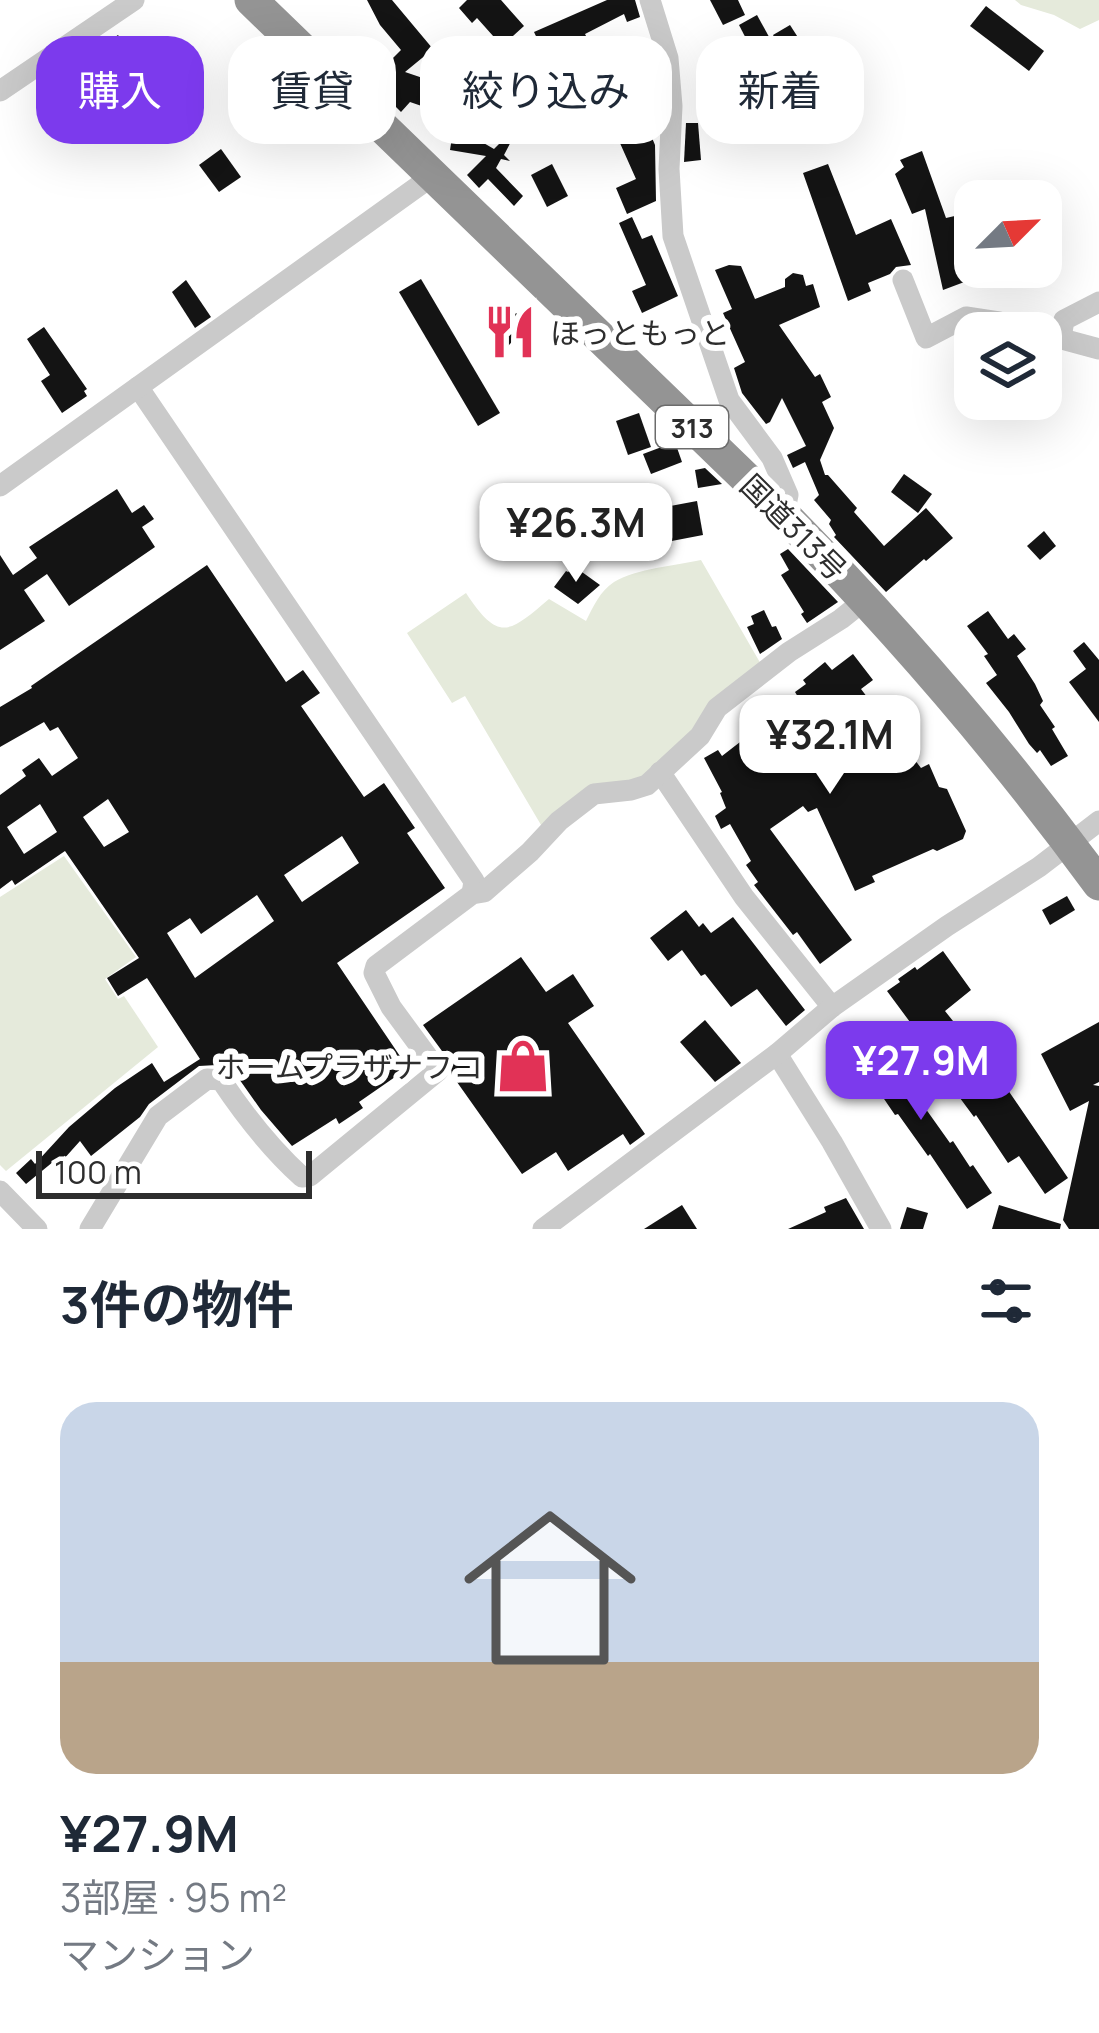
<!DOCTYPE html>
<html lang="ja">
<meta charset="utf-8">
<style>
body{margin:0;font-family:Manrope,"Noto Sans JP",sans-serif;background:#f2f2f3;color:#1f2937;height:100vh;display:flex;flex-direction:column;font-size:45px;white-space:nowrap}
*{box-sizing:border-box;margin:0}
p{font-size:39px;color:#747a83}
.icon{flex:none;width:66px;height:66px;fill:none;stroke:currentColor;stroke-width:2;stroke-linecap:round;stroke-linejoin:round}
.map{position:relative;height:1229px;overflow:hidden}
.sheet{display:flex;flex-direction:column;background:#fff;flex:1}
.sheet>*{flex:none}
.hud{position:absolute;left:36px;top:36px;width:1029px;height:108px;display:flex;gap:24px}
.needle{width:78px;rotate:66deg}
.fabs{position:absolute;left:954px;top:180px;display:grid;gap:24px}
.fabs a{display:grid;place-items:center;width:108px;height:108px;border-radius:24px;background:#fff;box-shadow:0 12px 48px #0002;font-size:60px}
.scale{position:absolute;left:36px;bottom:30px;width:276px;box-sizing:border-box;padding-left:12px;border:6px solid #2d2d2d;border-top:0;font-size:33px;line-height:42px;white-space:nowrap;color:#2d2d2d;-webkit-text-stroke:9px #fff;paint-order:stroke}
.price{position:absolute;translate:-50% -102px;padding:0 27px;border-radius:24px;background:#fff;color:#222;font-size:39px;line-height:78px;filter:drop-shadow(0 3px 6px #0008)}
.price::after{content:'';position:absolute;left:50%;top:72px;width:36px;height:27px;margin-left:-18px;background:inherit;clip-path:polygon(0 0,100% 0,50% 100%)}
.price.current{background:#7c3aed;color:#fff}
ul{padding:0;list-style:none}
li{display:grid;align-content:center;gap:24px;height:636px;padding:0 60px}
li span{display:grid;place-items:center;height:372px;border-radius:36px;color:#555}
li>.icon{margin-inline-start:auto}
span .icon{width:216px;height:216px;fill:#fffc;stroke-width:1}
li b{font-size:51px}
h2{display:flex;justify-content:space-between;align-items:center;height:144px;padding:0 60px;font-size:51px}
.pill{padding:0 42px;border-radius:36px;background:#fff;box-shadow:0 12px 48px #0002;font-size:42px;line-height:108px}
.pill.current{background:#7c3aed;color:#fff}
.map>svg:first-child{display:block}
.green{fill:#e5eadb}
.building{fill:#141414;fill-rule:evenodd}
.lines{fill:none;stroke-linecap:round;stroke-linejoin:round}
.minor{stroke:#cacaca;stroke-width:21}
.highway{stroke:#949494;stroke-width:33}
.labels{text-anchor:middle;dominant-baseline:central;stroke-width:12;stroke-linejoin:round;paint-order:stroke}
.shield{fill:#fff;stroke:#6c6c6c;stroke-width:3}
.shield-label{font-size:27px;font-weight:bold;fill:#2d2d2d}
.poi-label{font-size:30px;fill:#2d2d2d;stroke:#fff;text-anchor:start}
.street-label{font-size:30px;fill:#2d2d2d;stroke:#fff}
</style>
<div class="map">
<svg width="1099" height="1229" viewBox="0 0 1099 1229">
<rect width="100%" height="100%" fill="#fff"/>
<g class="green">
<path d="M1015 0H1099V20L1080 29 1054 15 1021 5Z"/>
<path d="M701 560 762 666 647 778 544 830 465 696 452 703 407 633 466 593C499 643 509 633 549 599L586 621C593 607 600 591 614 582 638 568 674 566 701 560Z"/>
<path d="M64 856 136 957 105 979 118 999 124 996 158 1047 6 1171 0 1165V897Z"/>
</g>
<g class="building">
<path d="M367 0H392L433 49 405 72 470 94 460 124 477 127 475 138 494 149 512 131 515 134 504 155 510 161 501 159 496 168 523 196 514 206 488 179 479 188 467 175 486 156 450 150 452 137 438 135 442 113 410 102 401 112 370 81 401 50 380 25Z"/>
<path d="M467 0H501L524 26 502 46 477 18 472 23 459 8Z"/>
<path d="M607 0H635L640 17 627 22 624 14 585 34 632 127 645 121 655 145 656 201 627 214 616 188 636 179 607 114 577 130 565 108 581 99 556 50 545 55 534 32Z"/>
<path d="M710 0H738L745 15 723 25Z"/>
<path d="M986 6 1044 51 1029 71 970 26Z"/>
<path d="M757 15 774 46 755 56 739 25Z"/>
<path d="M790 25 799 39 781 49 773 35Z"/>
<path d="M118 35 146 76 123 92 95 51Z"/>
<path d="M795 65 837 120 809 140 793 120 776 137 762 123 783 101 770 85Z"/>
<path d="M686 123H698L701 160 684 162Z"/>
<path d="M221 149 241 177 219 192 199 165Z"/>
<path d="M922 151 946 218 959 215 971 254 959 257 967 281 943 290 925 209 912 214 895 174 904 167 900 160Z"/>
<path d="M552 164 568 196 547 207 531 175Z"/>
<path d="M828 164 856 235 891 219 911 265 896 267 890 274 868 283 871 291 848 301 803 173Z"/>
<path d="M632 217 642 239 652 235 678 296 642 313 632 291 646 285 619 223Z"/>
<path d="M729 265 741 266 755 299 785 287V279L793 273 803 275 806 286 813 284 820 307 779 325 815 377 820 374 831 397 822 402 834 428 820 460 825 475H828L857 508 854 512 884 546 926 508 953 538 926 561 924 559 886 592 834 537 836 535 829 524 831 520 814 500 819 495 805 462 793 468 787 455 806 446 782 398 770 422 766 424 742 393 734 368 745 362 723 313 732 309 715 270Z"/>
<path d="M421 279 500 413 478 426 399 292Z"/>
<path d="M186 280 211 317 195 328 172 292Z"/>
<path d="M516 313 528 323 504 351 493 341Z"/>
<path d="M44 327 87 389 84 391 87 396 62 413 41 381 50 375 27 339Z"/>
<path d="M639 413 651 447 628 455 616 421Z"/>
<path d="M675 442 682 462 651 474 643 454Z"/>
<path d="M705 468 722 484 698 488 695 470Z"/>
<path d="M904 474 932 494 918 513 891 492Z"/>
<path d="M117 489 132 513 144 505 154 519 142 527 155 547 69 606 47 574 24 590 45 621 0 650V555L13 575 37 558 29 547Z"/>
<path d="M697 501 703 535 656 544 649 510Z"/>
<path d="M1044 531 1056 546 1040 560 1027 546Z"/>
<path d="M788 549 838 602 807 623 801 614 804 612 781 575 789 570 780 554Z"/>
<path d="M207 565 286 682 303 670 320 693 301 706 364 797 384 783 415 828 407 833 445 888 337 963 408 1068 359 1102 363 1108 339 1124 336 1118 292 1146 261 1110 225 1059 217 1065 199 1066 149 1104 140 1117 91 1156 80 1141 63 1160 59 1157 26 1184 16 1173 31 1159 35 1164 69 1127 115 1088 152 1063 164 1082 200 1059 147 978 118 996 107 978 139 958 65 851 15 885 12 880 0 889V795L26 776 22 770 39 758 52 776 78 758 58 727 50 731 44 722 0 747V707L32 688 31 686ZM108 799 129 832 104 847 83 817ZM40 804 57 832 24 854 7 827ZM342 836 359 863 302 902 284 875ZM257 895 274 921 195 978 167 933 190 918 201 934Z"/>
<path d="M575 567 600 585 578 604 554 587 566 571 568 572Z"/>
<path d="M764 610 772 627 776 626 782 639 760 654 747 627 754 624 751 616Z"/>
<path d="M988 611 1008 639 1014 634 1026 649 1017 656 1035 684 1043 701 1040 705 1055 727 1052 729 1068 756 1051 766 1040 750 1037 753 1029 744 1009 712 986 683 997 675 984 656 988 654 967 626Z"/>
<path d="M1084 642 1099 660V722L1069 682 1086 669 1073 651Z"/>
<path d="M853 654 873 680 861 689 921 768 929 764 939 787 947 789 966 831 963 839 937 851 933 849 872 876 875 882 855 891 817 808 808 812 803 806 770 829 852 940 820 964 797 932 793 935 754 885 758 882 746 865 751 861 730 824 721 829 715 816 726 808 720 793 722 792 704 758 718 750 722 756 798 697 795 692 806 684 803 680 825 662 832 670Z"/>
<path d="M1067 896 1075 910 1050 925 1042 910Z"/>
<path d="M686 910 699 927 703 923 711 933 733 917 805 1010 786 1026 757 989 731 1007 705 974 701 976 682 950 668 961 650 938Z"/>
<path d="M943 951 971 990 945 1011 953 1021 924 1041 887 991 900 982 898 979 915 967 917 970Z"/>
<path d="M521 957 546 992 573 974 594 1006 568 1023 645 1134 630 1145 623 1134 568 1171 556 1152 522 1174 452 1075 450 1062 423 1025Z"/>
<path d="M705 1020 741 1063 715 1082 680 1042Z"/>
<path d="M1099 1022V1082L1093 1085 1099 1086V1229H1069L1063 1220 1089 1101 1070 1111 1041 1054Z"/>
<path d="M874 1036 950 1143 953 1141 970 1167 973 1165 992 1193 967 1209 930 1154 928 1156 898 1114 895 1115 852 1052Z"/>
<path d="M974 1053 992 1078 997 1074 1068 1178 1045 1194 1019 1156 1008 1163 976 1115 974 1117 943 1075Z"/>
<path d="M846 1198 864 1229H788L826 1212 824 1207Z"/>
<path d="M682 1205 697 1229H644Z"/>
<path d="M999 1205 1061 1224 1060 1229H992Z"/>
<path d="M907 1207 928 1213 923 1229H900Z"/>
</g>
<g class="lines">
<g class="minor">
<path d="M650 0 668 58 672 106 669 169 673 236 729 400 772 458 788 495 784 515"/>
<path d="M0 91 134 0"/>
<path d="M903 280 926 338 966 317 999 322 1099 349"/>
<path d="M1061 338 1064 320 1099 302"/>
<path d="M138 387 474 881 472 894"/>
<path d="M0 486 431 177"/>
<path d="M660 772 744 897 832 1007"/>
<path d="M777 1054 832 1142 881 1229"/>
<path d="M0 1191 37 1229"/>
<path d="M90 1229 158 1116 207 1079 221 1080C245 1116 270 1148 302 1177L310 1176 438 1071 391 1007 374 973 376 966 472 894 484 892 530 852 559 821 594 794 631 790 647 785 700 736 717 708 789 652 841 619 866 599"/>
<path d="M543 1229 777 1054 832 1007 947 926 1039 867 1099 821"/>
</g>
<path class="highway" d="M251 0 784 515C898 631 1003 753 1099 884"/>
</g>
<defs>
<symbol id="restaurant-bare" viewBox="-9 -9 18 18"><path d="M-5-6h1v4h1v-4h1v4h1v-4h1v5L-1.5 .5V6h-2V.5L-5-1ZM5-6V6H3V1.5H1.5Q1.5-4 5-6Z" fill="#e13256" stroke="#fff" stroke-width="2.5" paint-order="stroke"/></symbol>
<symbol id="shop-bare" viewBox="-9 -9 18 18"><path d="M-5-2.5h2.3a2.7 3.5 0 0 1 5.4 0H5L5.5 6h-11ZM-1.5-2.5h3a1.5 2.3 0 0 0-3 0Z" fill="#e13256" stroke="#fff" stroke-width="2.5" paint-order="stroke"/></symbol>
</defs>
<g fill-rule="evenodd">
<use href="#restaurant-bare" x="472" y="294" width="76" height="76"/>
<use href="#shop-bare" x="485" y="1028" width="76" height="76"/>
</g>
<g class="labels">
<rect class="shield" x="656" y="406" width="72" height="42" rx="9"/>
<g class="shield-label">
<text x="692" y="427">313</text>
</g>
<g class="poi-label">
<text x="550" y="332">ほっともっと</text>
<text x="483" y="1066" text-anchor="end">ホームプラザナフコ</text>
</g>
<g class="street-label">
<text transform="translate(794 527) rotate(45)">国道313号</text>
</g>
</g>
</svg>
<div class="fabs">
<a><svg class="needle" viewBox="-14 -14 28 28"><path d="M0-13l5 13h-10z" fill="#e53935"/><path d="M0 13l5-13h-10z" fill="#747a83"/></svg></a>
<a><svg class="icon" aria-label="layers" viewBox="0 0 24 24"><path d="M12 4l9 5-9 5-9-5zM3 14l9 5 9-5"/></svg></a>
</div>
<div class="scale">100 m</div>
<b class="price" style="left:576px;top:585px">¥26.3M</b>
<b class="price" style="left:830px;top:797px">¥32.1M</b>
<b class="price current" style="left:921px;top:1123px">¥27.9M</b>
<div class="hud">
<a class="pill current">購入</a>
<a class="pill">賃貸</a>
<a class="pill">絞り込み</a>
<a class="pill">新着</a>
</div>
</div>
<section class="sheet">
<h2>3件の物件<svg class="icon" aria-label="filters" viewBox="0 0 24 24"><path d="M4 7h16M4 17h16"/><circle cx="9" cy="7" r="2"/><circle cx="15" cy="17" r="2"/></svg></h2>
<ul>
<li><span style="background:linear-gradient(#c9d6e8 70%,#b9a48a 0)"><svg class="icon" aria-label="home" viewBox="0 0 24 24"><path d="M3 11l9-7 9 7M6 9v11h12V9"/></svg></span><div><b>¥27.9M</b><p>3部屋 · 95 m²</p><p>マンション</p></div></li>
</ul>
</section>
